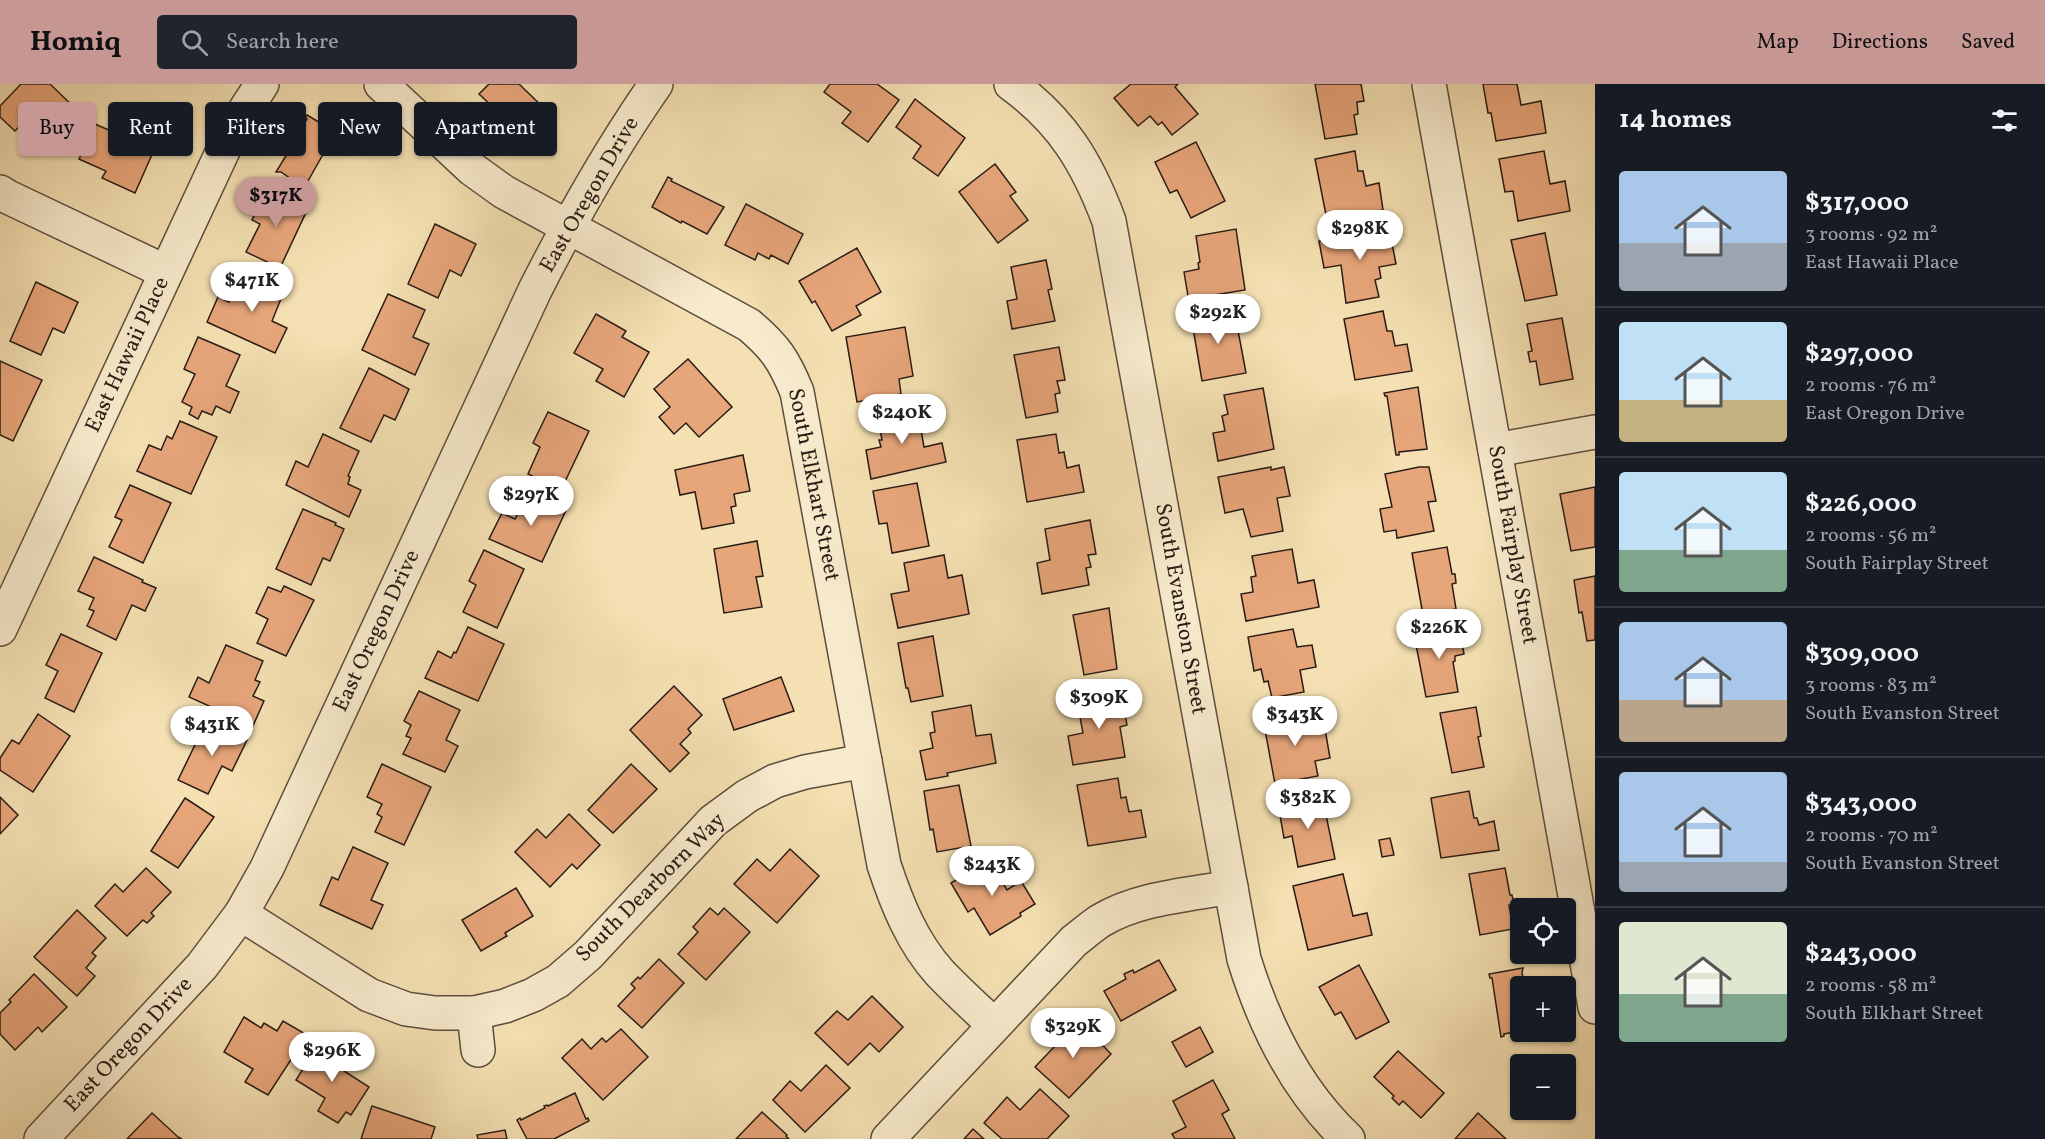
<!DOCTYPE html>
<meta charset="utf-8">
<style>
body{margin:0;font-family:Vollkorn,serif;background:#20242c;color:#f1f3f6;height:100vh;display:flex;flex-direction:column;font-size:22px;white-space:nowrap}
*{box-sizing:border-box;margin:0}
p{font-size:20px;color:#9ea1a6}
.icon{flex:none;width:33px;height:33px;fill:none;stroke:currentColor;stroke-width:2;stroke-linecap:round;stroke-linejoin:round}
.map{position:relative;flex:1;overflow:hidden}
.panel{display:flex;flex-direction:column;background:#171b24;width:450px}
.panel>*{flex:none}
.banner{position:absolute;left:18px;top:18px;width:570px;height:54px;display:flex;gap:12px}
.buttons{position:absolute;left:1510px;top:814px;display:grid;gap:12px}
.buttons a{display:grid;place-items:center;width:66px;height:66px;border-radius:6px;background:#171b24;box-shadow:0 2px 4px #0004;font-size:30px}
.price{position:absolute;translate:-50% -51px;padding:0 14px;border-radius:21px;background:#fff;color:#222;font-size:20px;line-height:39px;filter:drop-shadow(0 2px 3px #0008)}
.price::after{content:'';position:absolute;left:50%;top:36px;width:18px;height:14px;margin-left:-9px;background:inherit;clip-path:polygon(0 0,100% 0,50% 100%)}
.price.selected{background:#c59692;color:#111}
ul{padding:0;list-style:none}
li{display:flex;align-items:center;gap:18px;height:150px;padding:0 24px}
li+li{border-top:2px solid #363941}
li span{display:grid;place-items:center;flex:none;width:168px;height:120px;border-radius:6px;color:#555}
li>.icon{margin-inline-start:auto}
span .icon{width:72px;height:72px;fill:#fffc;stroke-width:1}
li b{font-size:26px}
h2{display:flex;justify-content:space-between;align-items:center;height:72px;padding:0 24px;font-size:26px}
.tag{padding:0 21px;border-radius:6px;background:#171b24;box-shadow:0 2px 4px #0004;font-size:21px;line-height:54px}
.tag.selected{background:#c59692;color:#111}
header{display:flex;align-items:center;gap:36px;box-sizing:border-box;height:84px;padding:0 30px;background:#c59692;color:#111}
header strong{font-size:28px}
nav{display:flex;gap:33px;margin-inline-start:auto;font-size:21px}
.search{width:420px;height:54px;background:#20242c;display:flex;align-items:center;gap:15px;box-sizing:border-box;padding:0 21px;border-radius:6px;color:#9ea1a6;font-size:22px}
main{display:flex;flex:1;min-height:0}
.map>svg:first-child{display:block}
.building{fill:#e7a57a;stroke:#291c16;stroke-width:1.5}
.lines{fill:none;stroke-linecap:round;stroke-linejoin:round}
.minor-casing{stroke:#5c4d3d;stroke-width:36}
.minor{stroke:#f8ebcd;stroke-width:33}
.labels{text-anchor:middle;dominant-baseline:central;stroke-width:5;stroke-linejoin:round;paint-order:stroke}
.street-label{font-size:22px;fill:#291c16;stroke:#f8ebcd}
</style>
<header>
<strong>Homiq</strong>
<div class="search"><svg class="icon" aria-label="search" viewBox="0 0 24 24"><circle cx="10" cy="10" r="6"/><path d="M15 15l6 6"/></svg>Search here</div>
<nav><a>Map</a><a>Directions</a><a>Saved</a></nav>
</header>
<main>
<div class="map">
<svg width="1595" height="1055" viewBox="0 0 1595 1055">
<rect width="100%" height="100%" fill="#f4e0b2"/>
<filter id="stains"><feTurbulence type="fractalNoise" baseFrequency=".00333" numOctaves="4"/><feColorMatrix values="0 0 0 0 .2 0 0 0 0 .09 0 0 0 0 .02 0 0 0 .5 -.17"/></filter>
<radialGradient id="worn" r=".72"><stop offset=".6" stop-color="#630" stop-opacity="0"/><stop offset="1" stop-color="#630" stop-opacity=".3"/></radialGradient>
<g class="building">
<path d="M21 0H50L80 29 52 58 26 36 15 47 0 33V22Z"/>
<path d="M489 0H519L548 28 524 54 494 28 496 26 479 10Z"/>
<path d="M830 0H877L899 16 868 58 842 39 851 28 824 8Z"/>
<path d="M1131 0H1178L1175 3 1198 30 1172 51 1162 38 1158 41 1150 32 1138 42 1114 14Z"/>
<path d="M1315 0H1361L1364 17 1357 18 1358 30 1354 31 1357 50 1325 55Z"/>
<path d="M1483 0H1517L1521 21 1541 17 1546 49 1496 57 1491 29H1488Z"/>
<path d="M915 15 965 54 938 92 913 74 921 62 896 43Z"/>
<path d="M307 31 337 49 334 51 304 104 281 88H276L292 62 290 61 292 57 293 58 307 35 305 34Z"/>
<path d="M95 40 154 66 135 109 102 94 106 87 79 75Z"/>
<path d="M1196 58 1225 117 1191 134 1177 106 1170 109 1155 78Z"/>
<path d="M1355 67 1358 87H1363L1366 102 1379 99 1383 126 1327 136 1315 75Z"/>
<path d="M1544 67 1550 100 1565 97 1570 127 1518 137 1513 107 1505 108 1499 75Z"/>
<path d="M995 80 1016 108 1010 112 1028 136 998 159 959 108Z"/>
<path d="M668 93 672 95 671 97 724 123 707 150 682 137 681 139 652 123Z"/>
<path d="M265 108 275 112 277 109 308 124 280 184 246 168 260 140 252 136Z"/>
<path d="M746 120 803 150 788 180 771 171 769 175 758 169 755 176 725 161Z"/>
<path d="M435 140 476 160 461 192 450 186 438 214 408 200Z"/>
<path d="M1389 144 1396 180 1379 183 1381 194 1375 196 1379 213 1346 219 1341 181 1324 184 1319 157Z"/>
<path d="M1236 145 1245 206 1209 212V215L1189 218 1184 188 1199 185 1198 179 1200 178 1196 152Z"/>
<path d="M1545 149 1557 211 1525 217 1511 156Z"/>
<path d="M857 164 881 208 856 222 861 231 832 247 815 217 812 219 799 197Z"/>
<path d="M1046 176 1052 205 1048 206 1055 237 1012 245 1007 217 1017 215 1011 183Z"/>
<path d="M248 189 285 205 272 237 287 244 275 269 207 238 218 213 229 218 235 206 240 208Z"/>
<path d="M36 198 78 218 64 249 53 244 41 271 10 257Z"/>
<path d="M388 210 425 226 413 253 429 260 415 291 362 266Z"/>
<path d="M1234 225 1246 289 1202 297 1191 232Z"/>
<path d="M1383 227 1387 247H1392L1395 262 1407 260 1412 287 1355 296 1344 235Z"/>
<path d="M596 230 626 247 622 253 649 268 624 313 596 297 603 285 574 269Z"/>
<path d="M1562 234 1573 295 1540 301 1536 277 1530 278 1528 268 1532 267 1527 240Z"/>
<path d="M905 243 913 292 899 295 901 310 857 318 846 253Z"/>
<path d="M198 253 240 271 226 302 239 308 230 329 216 322 212 331 202 327 198 335 189 330 192 323 182 318 195 290 184 285Z"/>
<path d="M1059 263 1065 296 1057 297 1060 309 1055 310 1058 328 1026 334 1014 271Z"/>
<path d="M688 275 732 323 699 353 686 339 674 350 659 333 670 323 654 305Z"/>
<path d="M0 277 42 296 13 357 0 351Z"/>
<path d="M369 284 409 305 395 336 384 331 371 358 340 344Z"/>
<path d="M1418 303 1427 365 1399 368V371H1396L1387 312H1385L1384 309Z"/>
<path d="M1263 304 1274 365 1218 377 1213 349 1225 347 1222 332 1228 330 1224 311Z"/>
<path d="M917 322 924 363 942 359 946 378 871 395 866 366 881 363 879 356H882L877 329Z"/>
<path d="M548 328 589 347 561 406 528 390 540 363 533 359Z"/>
<path d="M180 337 217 353 191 410 137 387 149 361 161 366 167 352 172 355Z"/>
<path d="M323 350 359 367 348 392 350 393 348 400 361 406 349 433 286 401 296 377 308 383Z"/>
<path d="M1056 350 1059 369 1064 368 1067 384 1079 381 1084 408 1027 418 1017 356Z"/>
<path d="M743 371 750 407 734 410 736 422 731 423 734 439 702 445 695 408 680 411 675 386Z"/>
<path d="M1271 383V386L1284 383 1290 412 1277 414 1283 447 1251 453 1243 425 1225 429 1218 393Z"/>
<path d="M1419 383H1429L1436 417 1428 418 1434 447 1397 454 1396 446 1384 448 1380 425 1392 423 1385 390Z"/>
<path d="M917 399 929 462 892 469 887 439 879 440 873 407Z"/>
<path d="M130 401 171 419 143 479 109 463 122 436 115 433Z"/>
<path d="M1595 403V463L1571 467 1560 410Z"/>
<path d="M532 406 568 422 542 478 489 455 502 429 515 435 518 429 521 430Z"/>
<path d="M303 425 336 439 335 441 344 445 330 477 323 474 311 501 276 485Z"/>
<path d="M1090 436 1096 470 1088 471 1091 483 1086 484 1089 501 1042 510 1037 479 1050 476 1045 445Z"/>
<path d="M757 457 763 492 756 493 762 523 724 529 714 465Z"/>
<path d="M1447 463 1452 490H1455L1456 499 1452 500 1456 525 1423 531 1412 469Z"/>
<path d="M1292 465 1298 499 1314 496 1319 523 1246 537 1241 510 1253 508 1251 493 1256 492 1252 472Z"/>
<path d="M484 466 524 485 497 544 463 528 476 501 469 497Z"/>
<path d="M944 471 948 494 962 491 969 530 898 544 891 510 909 507 904 479Z"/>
<path d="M94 473 143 496 142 498 156 504 145 527 132 521 116 556 87 542 94 527 89 525 94 514 78 507Z"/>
<path d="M1595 492V556L1587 557 1582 528 1579 529 1574 496Z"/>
<path d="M284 502 314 516 286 572 257 559 268 535 256 529 268 503 281 508Z"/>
<path d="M1109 524 1117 585 1084 591 1073 531Z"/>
<path d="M468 543 504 560 478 617 425 594 438 567 451 574 454 568 456 569Z"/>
<path d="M1459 543 1464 570 1455 572V577L1453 578 1458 608 1426 613 1414 550Z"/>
<path d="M1293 545 1297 563 1312 561 1316 583 1300 586 1304 608 1272 614 1268 597 1264 598 1261 585 1254 587 1248 553Z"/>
<path d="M61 550 102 569 74 628 45 614 58 587 46 581Z"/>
<path d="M933 552 943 612 911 618 908 604H906L898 559Z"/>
<path d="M226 561 263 577 255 596 260 598 253 612 264 617 253 642 189 613 198 593 209 599Z"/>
<path d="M781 593 794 627 734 646 723 615Z"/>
<path d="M674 602 702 631 688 645 691 649 680 660 689 669 670 688 630 646Z"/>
<path d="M419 607 460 626 446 656 458 662 445 688 403 670 411 654 406 652 411 641 404 637Z"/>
<path d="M1121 608 1127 641 1120 643 1125 673 1073 681 1068 652 1083 649 1077 617Z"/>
<path d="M971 621 976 652 991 650 996 679 947 689 948 692 926 696 920 667 933 664 930 649 935 648 932 628Z"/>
<path d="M1476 623 1481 652 1478 653 1484 683 1452 689 1440 629Z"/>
<path d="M1307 627 1311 648 1325 645 1330 674 1315 677 1318 692 1275 700 1263 635Z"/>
<path d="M38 630 70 652 33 708 0 686V674L12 656 19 660Z"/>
<path d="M207 636 247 656 232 687 222 682 208 710 178 696Z"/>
<path d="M382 680 431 703 404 761 375 748 382 733 377 730 382 720 367 713Z"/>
<path d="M631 680 657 705 613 749 588 726Z"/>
<path d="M1118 694 1121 714 1126 713 1129 728 1141 726 1146 753 1088 762 1077 701Z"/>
<path d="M959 701 971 762 937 768 933 745 930 746 924 707Z"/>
<path d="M1469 707 1474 734H1477L1479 741 1494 737 1499 766 1441 774 1431 714Z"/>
<path d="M1322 711 1335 775 1298 783 1292 752 1284 754 1278 720Z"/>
<path d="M0 713 18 731 0 750Z"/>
<path d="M185 714 214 733 178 784 151 767Z"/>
<path d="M569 730 600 761 577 785 572 780 550 803 515 768 537 745 546 754Z"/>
<path d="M1390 754 1394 771 1382 773 1379 756Z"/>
<path d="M353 763 388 779 371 816 383 821 372 845 320 821 332 793 338 796Z"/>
<path d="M790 765 819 792 777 839 734 800 757 775 770 787Z"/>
<path d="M989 776 1007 806 1021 797 1035 820 1020 829 1021 832 990 851 974 824 968 828 951 799Z"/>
<path d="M146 784 171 808 151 829 154 832 147 839 143 836 127 852 95 822 115 800 123 808Z"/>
<path d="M1505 784 1510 811H1512L1514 820 1509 821 1513 845 1480 851 1469 790Z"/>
<path d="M1343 790 1353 832 1367 829 1372 851 1308 866 1293 802Z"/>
<path d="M516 804 533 832 505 849 507 852 481 867 462 836Z"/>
<path d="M710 824 718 831 724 824 750 848 706 896 678 870 698 848 693 843Z"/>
<path d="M77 826 106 854 92 869 96 872 86 884 95 892 77 912 34 873Z"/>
<path d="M659 875 684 899 642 944 618 922 635 904 631 900 638 893 640 895Z"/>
<path d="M1159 876 1176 906 1121 937 1104 907 1126 895 1124 890 1133 886 1134 889Z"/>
<path d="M1359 881 1389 938 1356 955 1341 928 1335 931 1319 903Z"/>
<path d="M1523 884 1522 889 1525 903H1521V947L1504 950V952L1501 953 1492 894H1490L1489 890Z"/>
<path d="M34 890 67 923 42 948 38 943 15 966 0 950V929L11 918 9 916Z"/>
<path d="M872 912 903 943 879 968 870 959 848 981 815 949 837 927 848 936Z"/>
<path d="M244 933 261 944 264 939 277 947 283 937 307 951 268 1011 245 998 253 985 224 968Z"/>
<path d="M1077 935 1111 970 1069 1014 1035 983 1056 961 1053 959 1056 956 1057 957Z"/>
<path d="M1200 943 1213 968 1186 983 1172 958Z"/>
<path d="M621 945 648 973 603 1016 562 974 582 955 591 965 602 954 606 958Z"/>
<path d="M320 958 350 977 344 987 369 1003 351 1031 346 1028 338 1039 318 1027 325 1014 296 996Z"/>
<path d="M1398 967 1444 1009 1421 1034 1403 1017 1399 1021 1392 1014 1394 1012 1374 993Z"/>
<path d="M826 981 850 1004 805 1048 773 1016 790 997 801 1007Z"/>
<path d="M1213 996 1229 1026 1222 1030 1235 1055H1175L1172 1050 1186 1043 1173 1017Z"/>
<path d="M1040 1005 1069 1032 1047 1055H1002L984 1039 1007 1013 1020 1026Z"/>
<path d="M575 1009 586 1035 588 1034 589 1037 554 1055H527L517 1036 520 1034 521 1036 545 1024 544 1022 547 1021 548 1022Z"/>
<path d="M372 1022 435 1043 431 1055H361Z"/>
<path d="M762 1028 787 1051 786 1052 789 1055H736Z"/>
<path d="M152 1029 178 1053 182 1055H127Z"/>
<path d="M1478 1029 1506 1055H1455Z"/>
<path d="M973 1045 984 1055H964Z"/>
<path d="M505 1046 507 1055H478L477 1051Z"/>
</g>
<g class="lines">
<defs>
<g id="minor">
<path d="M381 0 472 85 504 108 749 241C775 263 784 276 797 308L884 781C897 820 912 858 940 889 957 907 976 924 994 941"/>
<path d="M1011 0C1062 37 1087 78 1109 137L1244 875C1265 943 1296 1006 1348 1055"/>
<path d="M1429 0 1595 923"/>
<path d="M0 108 8 113 166 188"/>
<path d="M1495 366 1595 348"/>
<path d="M0 545 234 43 262 0"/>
<path d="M241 830 369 911 406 925 435 929H474L505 922 533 911 558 897 588 871 713 737 747 712 775 697 805 688 865 677"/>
<path d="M474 929 478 966"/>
<path d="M41 1055 202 882 241 830 267 784 535 206C571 135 610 66 656 0"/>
<path d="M888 1055 1074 857C1082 851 1091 843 1100 837 1138 814 1187 811 1231 803"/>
</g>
</defs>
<use href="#minor" class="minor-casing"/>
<use href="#minor" class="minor"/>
</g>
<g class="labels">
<g class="street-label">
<text transform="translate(590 111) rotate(-60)">East Oregon Drive</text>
<text transform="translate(128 271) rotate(-65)">East Hawaii Place</text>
<text transform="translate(813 401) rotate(79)">South Elkhart Street</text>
<text transform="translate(1512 461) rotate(80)">South Fairplay Street</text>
<text transform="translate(1180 525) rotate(80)">South Evanston Street</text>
<text transform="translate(377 547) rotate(-65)">East Oregon Drive</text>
<text transform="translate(651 804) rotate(-45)">South Dearborn Way</text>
<text transform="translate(129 961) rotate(-47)">East Oregon Drive</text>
</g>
</g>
<rect width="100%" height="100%" filter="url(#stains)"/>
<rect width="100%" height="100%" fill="url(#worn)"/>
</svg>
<div class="buttons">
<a><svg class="icon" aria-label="locate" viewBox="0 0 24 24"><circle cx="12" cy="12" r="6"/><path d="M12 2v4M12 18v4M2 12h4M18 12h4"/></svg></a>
<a>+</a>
<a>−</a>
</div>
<b class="price selected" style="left:276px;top:144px">$317K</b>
<b class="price" style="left:1360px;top:177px">$298K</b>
<b class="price" style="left:252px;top:229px">$471K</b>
<b class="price" style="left:1218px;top:261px">$292K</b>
<b class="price" style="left:902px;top:361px">$240K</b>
<b class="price" style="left:531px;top:443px">$297K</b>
<b class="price" style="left:1439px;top:576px">$226K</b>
<b class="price" style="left:1099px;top:646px">$309K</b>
<b class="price" style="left:1295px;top:663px">$343K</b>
<b class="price" style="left:212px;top:673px">$431K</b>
<b class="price" style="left:1308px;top:746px">$382K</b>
<b class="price" style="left:992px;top:813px">$243K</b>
<b class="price" style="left:1073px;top:975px">$329K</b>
<b class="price" style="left:332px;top:999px">$296K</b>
<div class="banner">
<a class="tag selected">Buy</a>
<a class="tag">Rent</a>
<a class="tag">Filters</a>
<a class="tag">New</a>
<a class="tag">Apartment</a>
</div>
</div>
<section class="panel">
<h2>14 homes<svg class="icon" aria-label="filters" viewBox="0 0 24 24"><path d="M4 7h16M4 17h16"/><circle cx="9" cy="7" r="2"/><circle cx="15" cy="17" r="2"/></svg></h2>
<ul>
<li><span style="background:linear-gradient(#a9c7e8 60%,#9aa5b1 0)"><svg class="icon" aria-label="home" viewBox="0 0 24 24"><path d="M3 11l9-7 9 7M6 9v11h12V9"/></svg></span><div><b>$317,000</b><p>3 rooms · 92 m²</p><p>East Hawaii Place</p></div></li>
<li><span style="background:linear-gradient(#bfe0f5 65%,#c2b280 0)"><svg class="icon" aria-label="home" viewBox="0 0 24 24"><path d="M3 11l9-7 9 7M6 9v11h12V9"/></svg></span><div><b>$297,000</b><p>2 rooms · 76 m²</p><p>East Oregon Drive</p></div></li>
<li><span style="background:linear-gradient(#bfe0f5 65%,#7fa58c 0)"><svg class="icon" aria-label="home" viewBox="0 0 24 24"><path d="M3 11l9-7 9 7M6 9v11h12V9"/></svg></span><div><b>$226,000</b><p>2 rooms · 56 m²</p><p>South Fairplay Street</p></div></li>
<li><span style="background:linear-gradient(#a9c7e8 65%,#b9a48a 0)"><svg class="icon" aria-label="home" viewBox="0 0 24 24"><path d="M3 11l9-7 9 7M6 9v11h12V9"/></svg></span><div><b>$309,000</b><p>3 rooms · 83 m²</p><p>South Evanston Street</p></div></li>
<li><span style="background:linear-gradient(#a9c7e8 75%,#9aa5b1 0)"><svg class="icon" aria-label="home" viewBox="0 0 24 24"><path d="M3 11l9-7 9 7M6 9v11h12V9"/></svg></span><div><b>$343,000</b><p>2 rooms · 70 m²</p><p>South Evanston Street</p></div></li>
<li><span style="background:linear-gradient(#dfe7d0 60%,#7fa58c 0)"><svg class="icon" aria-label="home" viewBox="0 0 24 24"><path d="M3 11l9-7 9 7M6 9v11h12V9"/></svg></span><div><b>$243,000</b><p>2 rooms · 58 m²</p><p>South Elkhart Street</p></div></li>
</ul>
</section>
</main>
